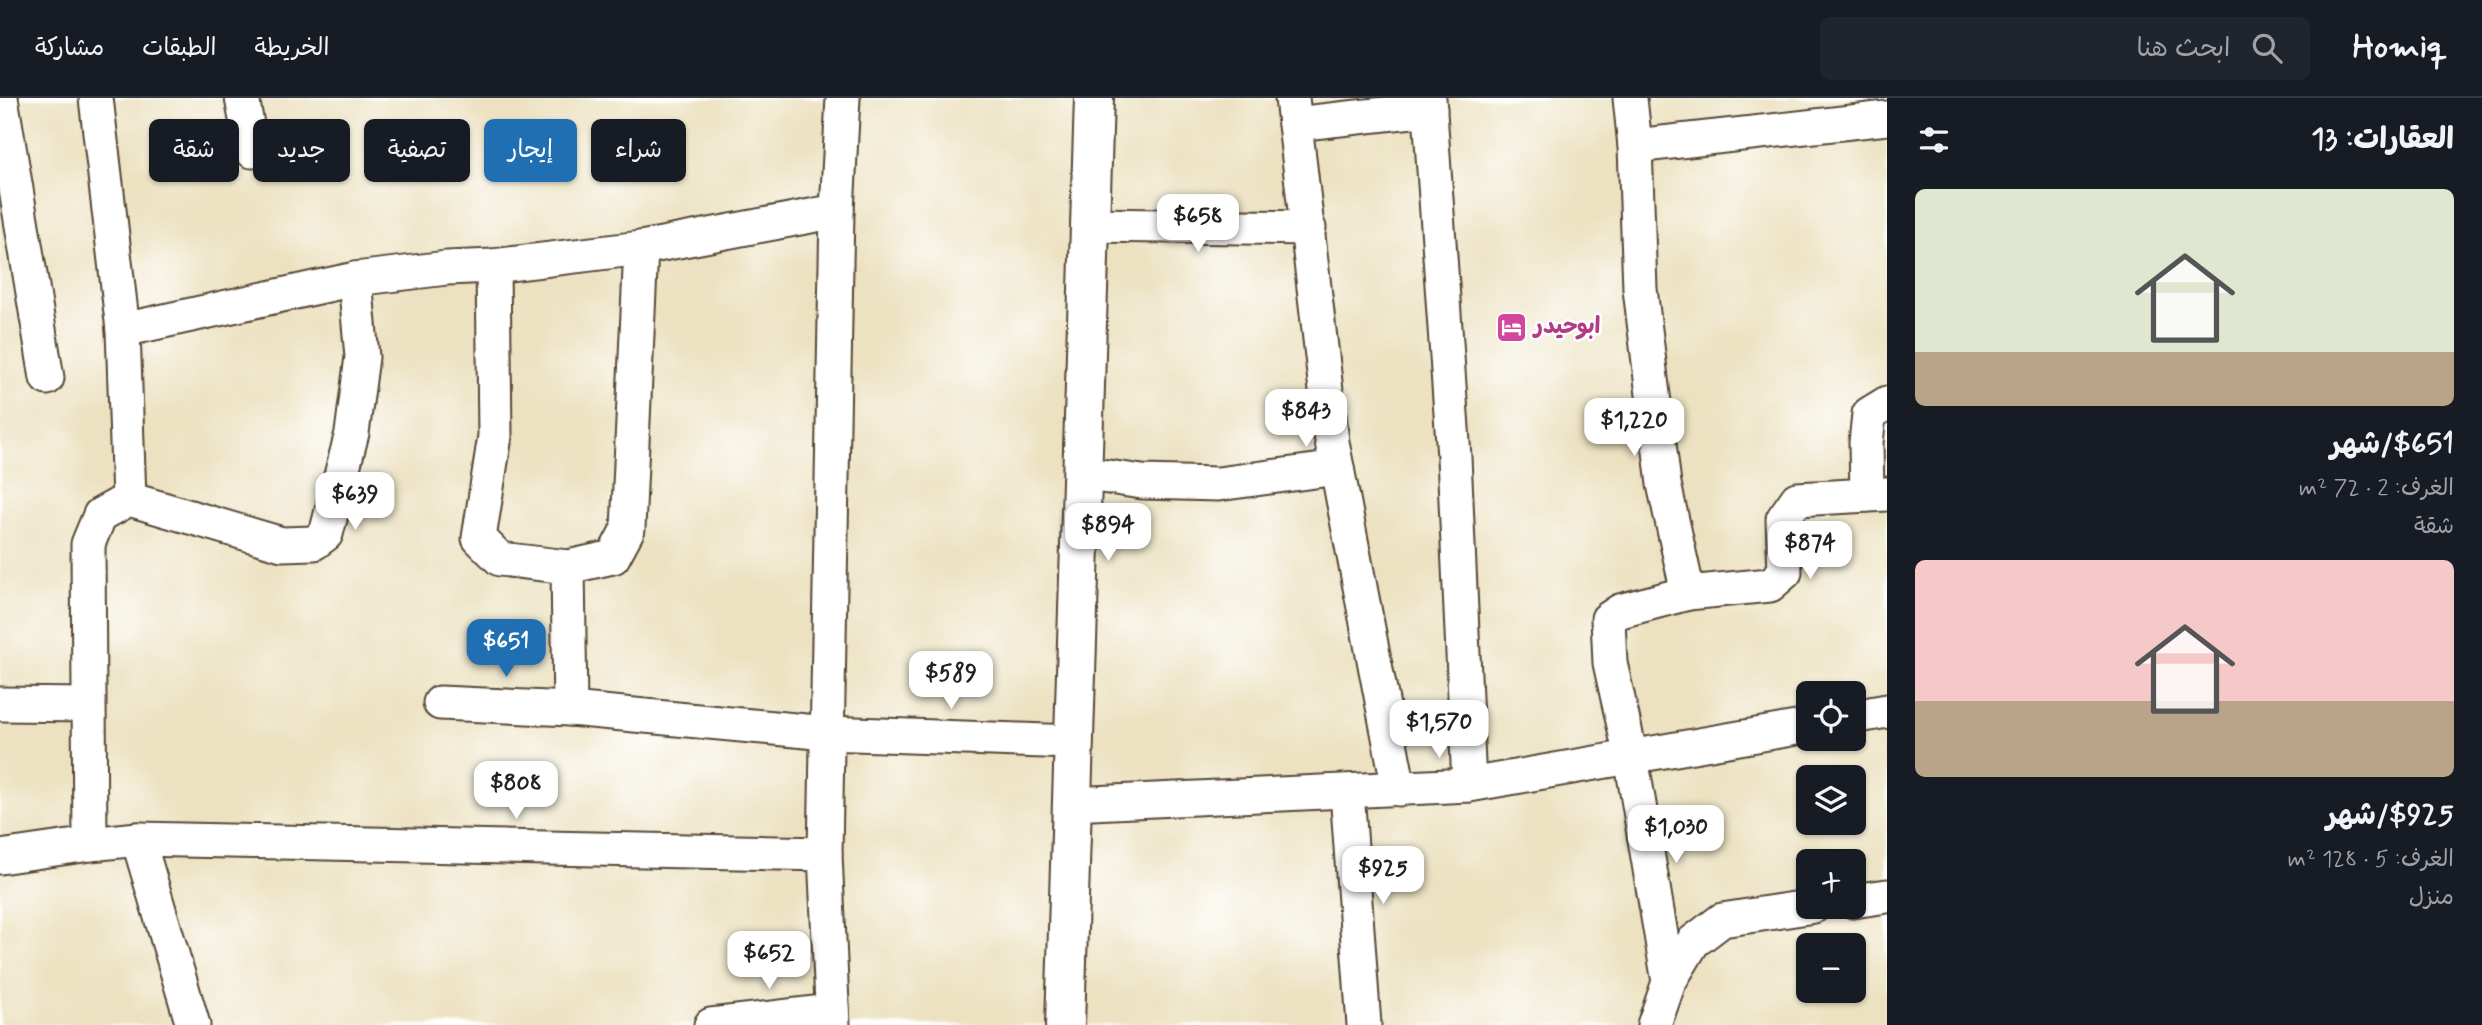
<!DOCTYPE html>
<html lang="ar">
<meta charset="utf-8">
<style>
body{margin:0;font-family:Mynerve,"Playpen Sans Arabic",sans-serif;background:#20242c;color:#f1f3f6;direction:rtl;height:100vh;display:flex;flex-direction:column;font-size:26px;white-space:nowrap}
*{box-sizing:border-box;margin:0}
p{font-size:23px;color:#9ea1a6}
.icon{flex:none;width:38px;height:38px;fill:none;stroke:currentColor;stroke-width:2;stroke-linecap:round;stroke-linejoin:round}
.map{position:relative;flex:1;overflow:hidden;direction:ltr}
.side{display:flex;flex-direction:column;background:#171b24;width:595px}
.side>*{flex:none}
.hud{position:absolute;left:21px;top:21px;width:665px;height:63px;direction:rtl;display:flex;gap:14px}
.tools{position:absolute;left:1796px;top:583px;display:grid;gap:14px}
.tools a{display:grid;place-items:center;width:70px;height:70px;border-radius:10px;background:#171b24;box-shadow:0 2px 5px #0004;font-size:35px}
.price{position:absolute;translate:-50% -60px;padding:0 16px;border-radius:14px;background:#fff;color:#222;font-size:23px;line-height:46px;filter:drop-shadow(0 2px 4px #0008)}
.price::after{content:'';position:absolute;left:50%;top:42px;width:21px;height:16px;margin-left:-10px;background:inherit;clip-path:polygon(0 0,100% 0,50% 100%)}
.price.on{background:#1f6fb2;color:#fff}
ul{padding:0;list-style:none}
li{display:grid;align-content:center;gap:14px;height:371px;padding:0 28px}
li span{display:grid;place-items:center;height:217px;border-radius:10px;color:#555}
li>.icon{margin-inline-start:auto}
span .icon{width:126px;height:126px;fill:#fffc;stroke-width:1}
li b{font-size:30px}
h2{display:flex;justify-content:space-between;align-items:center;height:84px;padding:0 28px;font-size:30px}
.tag{padding:0 24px;border-radius:10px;background:#171b24;box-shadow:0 2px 5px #0004;font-size:24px;line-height:63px}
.tag.on{background:#1f6fb2;color:#fff}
header{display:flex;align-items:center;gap:42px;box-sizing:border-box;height:98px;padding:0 35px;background:#171b24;border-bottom:2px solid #363941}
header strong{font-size:33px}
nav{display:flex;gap:38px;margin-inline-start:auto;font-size:24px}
.search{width:490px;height:63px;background:#20242c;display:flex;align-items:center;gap:18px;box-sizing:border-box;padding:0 24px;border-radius:10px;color:#9ea1a6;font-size:26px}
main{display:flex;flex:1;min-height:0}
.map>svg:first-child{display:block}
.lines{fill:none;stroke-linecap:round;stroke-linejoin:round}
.street-casing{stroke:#564636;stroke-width:37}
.secondary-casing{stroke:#564636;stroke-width:42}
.street{stroke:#fff;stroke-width:33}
.secondary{stroke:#fff;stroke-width:38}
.labels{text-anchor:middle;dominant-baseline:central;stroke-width:5;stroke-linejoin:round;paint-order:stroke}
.hotel-label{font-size:23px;font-weight:bold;fill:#b23c85;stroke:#fff;text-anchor:start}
</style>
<header>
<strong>Homiq</strong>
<div class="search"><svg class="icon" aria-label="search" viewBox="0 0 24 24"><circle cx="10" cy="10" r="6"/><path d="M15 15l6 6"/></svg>ابحث هنا</div>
<nav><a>الخريطة</a><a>الطبقات</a><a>مشاركة</a></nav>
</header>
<main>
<section class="side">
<h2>العقارات: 13<svg class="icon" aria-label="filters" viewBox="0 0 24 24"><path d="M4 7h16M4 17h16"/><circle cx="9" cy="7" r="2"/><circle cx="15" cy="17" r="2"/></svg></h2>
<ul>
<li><span style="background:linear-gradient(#dfe7d0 75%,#b9a48a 0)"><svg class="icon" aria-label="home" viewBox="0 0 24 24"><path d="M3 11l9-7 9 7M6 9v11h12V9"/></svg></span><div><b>$651/شهر</b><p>الغرف: 2 · 72 m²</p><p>شقة</p></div></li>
<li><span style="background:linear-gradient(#f6c9c9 65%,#b9a48a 0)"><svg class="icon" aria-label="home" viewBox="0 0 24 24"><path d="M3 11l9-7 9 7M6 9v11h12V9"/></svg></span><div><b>$925/شهر</b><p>الغرف: 5 · 128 m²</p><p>منزل</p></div></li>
</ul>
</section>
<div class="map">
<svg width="1887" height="927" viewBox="0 0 1887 927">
<rect width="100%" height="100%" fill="#fff"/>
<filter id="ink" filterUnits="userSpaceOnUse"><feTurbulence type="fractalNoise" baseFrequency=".0143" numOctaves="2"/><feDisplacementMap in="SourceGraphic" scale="14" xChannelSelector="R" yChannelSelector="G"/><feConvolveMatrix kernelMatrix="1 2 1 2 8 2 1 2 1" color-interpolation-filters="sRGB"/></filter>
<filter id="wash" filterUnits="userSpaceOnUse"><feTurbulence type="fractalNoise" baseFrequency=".00686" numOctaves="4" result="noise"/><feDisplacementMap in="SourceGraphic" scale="28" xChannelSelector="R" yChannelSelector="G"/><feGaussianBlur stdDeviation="1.57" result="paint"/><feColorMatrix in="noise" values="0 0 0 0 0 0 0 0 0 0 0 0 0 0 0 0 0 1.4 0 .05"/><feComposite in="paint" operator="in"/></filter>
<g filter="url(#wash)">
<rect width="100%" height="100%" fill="#ece2c1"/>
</g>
<g filter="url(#ink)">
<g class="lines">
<defs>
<g id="street">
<path d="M1 0 47 280"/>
<path d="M242 0 252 53"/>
<path d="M1292 0 1332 344 1399 691"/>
<path d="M1429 0 1454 359 1469 687"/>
<path d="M1630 0 1635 48 1640 191 1664 386 1688 495 1620 513 1608 521 1610 565 1631 659 1669 884"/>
<path d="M1295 26 1430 11"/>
<path d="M1635 48 1887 20"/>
<path d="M1088 127 1309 130"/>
<path d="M493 168 495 338 479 440 500 461 568 469 613 459 628 431 641 150"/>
<path d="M123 232 355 181 447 170 493 168 641 150 837 113"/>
<path d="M1081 375 1142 384 1218 386 1337 370"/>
<path d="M1867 397 1866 345 1869 316 1887 305"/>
<path d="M129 401 282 446 314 445 326 436 352 335 362 259 355 181"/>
<path d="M568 469 570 611 827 635 1073 644"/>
<path d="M1688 495 1770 487 1785 474 1783 421 1797 401 1887 396"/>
<path d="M440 605 570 611"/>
<path d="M0 606 88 607"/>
<path d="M1853 619 1887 613"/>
<path d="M1347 694 1364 927"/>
<path d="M1071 706 1469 687 1808 628"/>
<path d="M138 741 193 927"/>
<path d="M90 746 88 446 100 417 129 401 123 232 96 0"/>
<path d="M825 756 837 113 843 0"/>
<path d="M0 759 90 746 138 741 825 756 833 927"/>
<path d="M1853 803 1887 798"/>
<path d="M711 927 832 913"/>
<path d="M1654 927 1669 884 1693 844 1722 822 1814 808"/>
</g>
<path id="secondary" d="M1065 927 1094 0"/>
</defs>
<use href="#street" class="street-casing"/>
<use href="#secondary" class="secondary-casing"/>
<use href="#street" class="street"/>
<use href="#secondary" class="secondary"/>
</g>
</g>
<defs>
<symbol id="hotel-square" viewBox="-11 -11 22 22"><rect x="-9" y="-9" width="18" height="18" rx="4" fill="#d1479c" stroke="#fff"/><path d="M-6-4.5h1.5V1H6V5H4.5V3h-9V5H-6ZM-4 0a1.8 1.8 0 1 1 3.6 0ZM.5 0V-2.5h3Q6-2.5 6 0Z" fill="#fff"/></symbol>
</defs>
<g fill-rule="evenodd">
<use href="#hotel-square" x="1494" y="212" width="35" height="35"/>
</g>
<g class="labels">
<g class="hotel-label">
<text x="1534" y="229">ابوحيدر</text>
</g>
</g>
</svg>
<div class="tools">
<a><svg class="icon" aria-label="locate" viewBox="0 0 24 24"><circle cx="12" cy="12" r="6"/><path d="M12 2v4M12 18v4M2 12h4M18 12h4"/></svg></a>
<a><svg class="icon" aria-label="layers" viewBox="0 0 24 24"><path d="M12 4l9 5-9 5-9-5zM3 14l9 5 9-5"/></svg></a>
<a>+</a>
<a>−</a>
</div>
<b class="price" style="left:1198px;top:156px">$658</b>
<b class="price" style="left:1306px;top:351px">$843</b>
<b class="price" style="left:1634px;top:360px">$1,220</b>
<b class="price" style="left:355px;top:434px">$639</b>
<b class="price" style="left:1108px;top:465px">$894</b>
<b class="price" style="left:1810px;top:483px">$874</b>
<b class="price on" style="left:506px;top:581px">$651</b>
<b class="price" style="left:951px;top:613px">$589</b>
<b class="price" style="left:1439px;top:662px">$1,570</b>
<b class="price" style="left:516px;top:723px">$808</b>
<b class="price" style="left:1676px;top:767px">$1,030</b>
<b class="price" style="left:1383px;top:808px">$925</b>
<b class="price" style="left:769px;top:893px">$652</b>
<div class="hud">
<a class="tag">شراء</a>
<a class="tag on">إيجار</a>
<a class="tag">تصفية</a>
<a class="tag">جديد</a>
<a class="tag">شقة</a>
</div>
</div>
</main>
